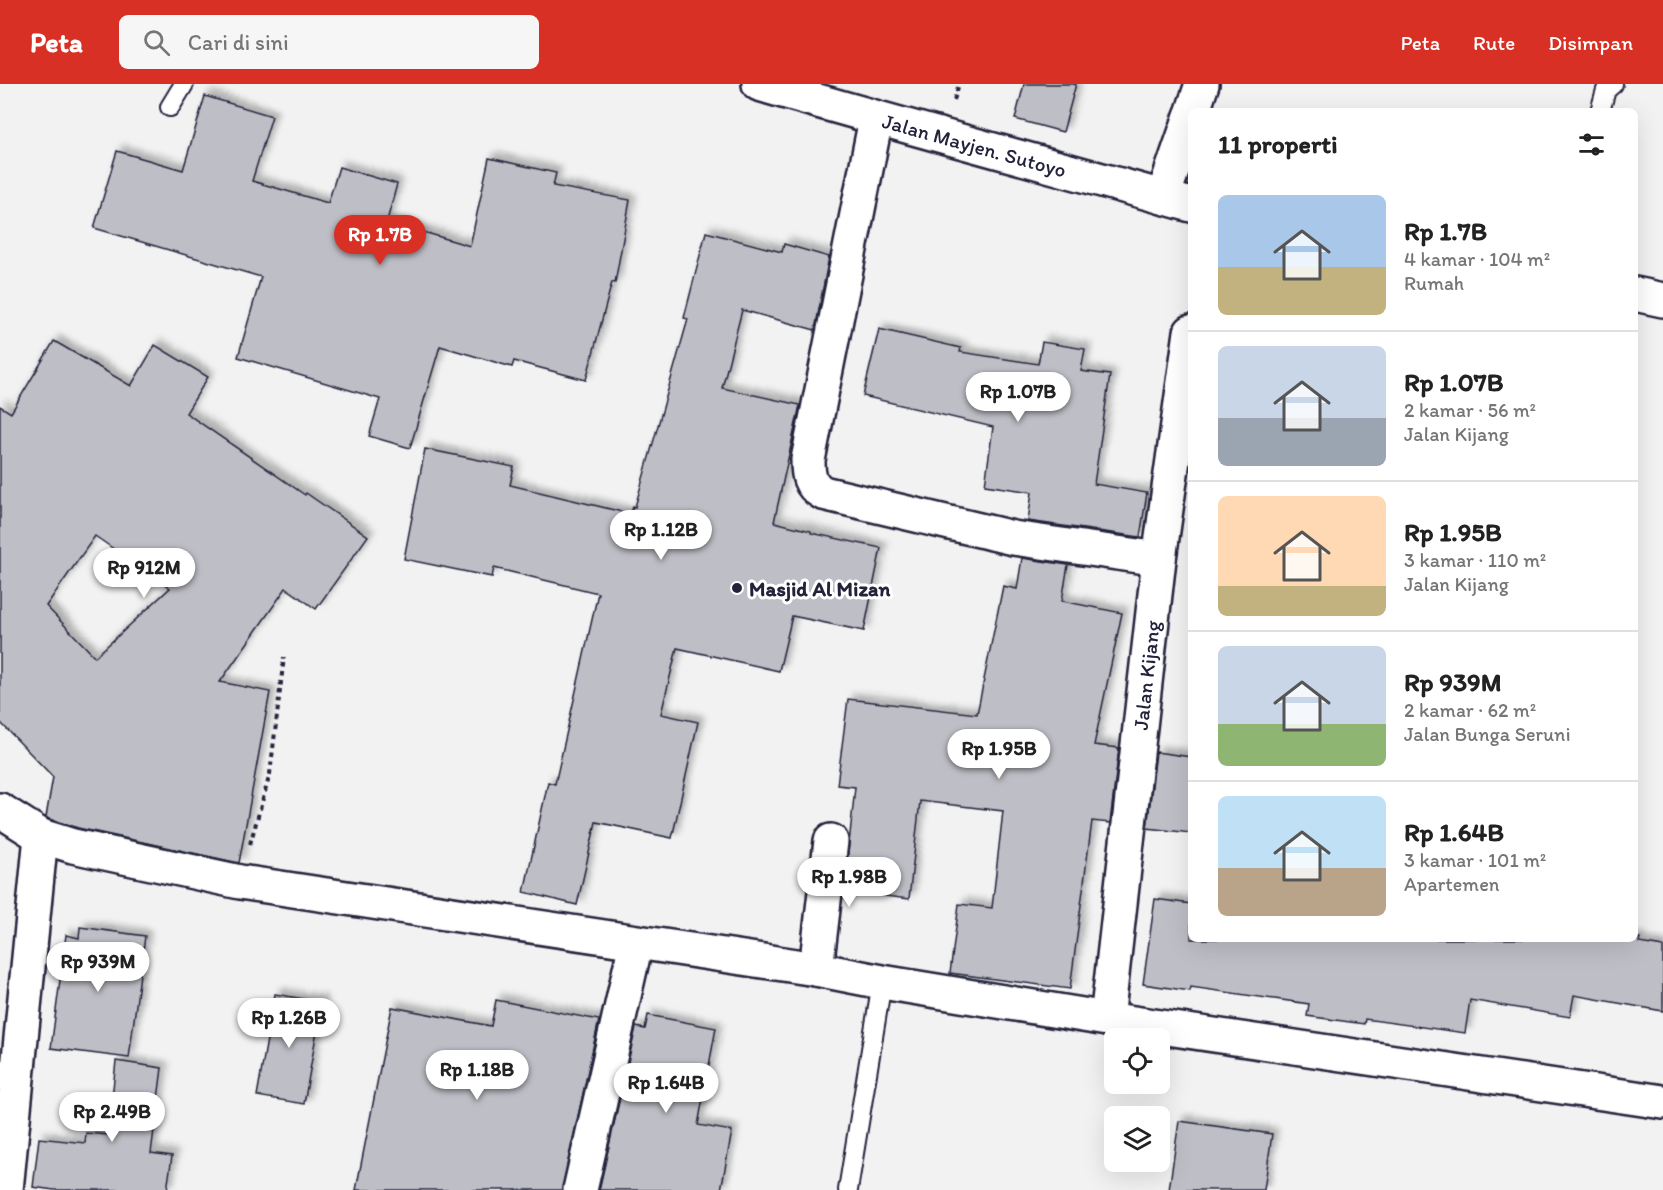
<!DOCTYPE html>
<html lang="id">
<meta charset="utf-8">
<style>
body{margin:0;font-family:Itim,sans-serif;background:#f6f6f6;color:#222;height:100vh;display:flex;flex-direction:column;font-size:22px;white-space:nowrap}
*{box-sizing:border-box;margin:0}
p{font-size:20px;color:#767676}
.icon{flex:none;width:33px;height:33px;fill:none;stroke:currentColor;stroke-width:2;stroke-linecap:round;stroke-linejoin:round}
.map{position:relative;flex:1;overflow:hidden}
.details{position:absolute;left:1188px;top:24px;width:450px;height:834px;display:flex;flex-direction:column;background:#fff;border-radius:9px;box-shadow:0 6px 24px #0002}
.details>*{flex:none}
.buttons{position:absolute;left:1104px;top:944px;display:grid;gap:12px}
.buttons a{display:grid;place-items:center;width:66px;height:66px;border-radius:9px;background:#fff;box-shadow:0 6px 24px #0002;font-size:30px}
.price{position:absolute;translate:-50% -51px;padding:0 14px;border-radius:21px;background:#fff;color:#222;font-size:20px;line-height:39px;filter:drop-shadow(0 2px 3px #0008)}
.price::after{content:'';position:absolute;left:50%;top:36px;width:18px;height:14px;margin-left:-9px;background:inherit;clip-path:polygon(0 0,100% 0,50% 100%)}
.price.current{background:#d93025;color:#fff}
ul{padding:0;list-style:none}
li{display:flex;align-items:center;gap:18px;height:150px;padding:0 30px}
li+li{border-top:2px solid #e0e0e0}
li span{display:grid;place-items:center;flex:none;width:168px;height:120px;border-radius:9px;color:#555}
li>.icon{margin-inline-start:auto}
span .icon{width:72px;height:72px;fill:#fffc;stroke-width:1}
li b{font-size:26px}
h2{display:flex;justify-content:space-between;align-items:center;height:72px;padding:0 30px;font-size:26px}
header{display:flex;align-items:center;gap:36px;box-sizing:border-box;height:84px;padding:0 30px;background:#d93025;color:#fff}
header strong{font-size:28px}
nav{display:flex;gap:33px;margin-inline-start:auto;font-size:21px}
.search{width:420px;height:54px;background:#f6f6f6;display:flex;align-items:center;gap:15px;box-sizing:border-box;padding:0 21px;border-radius:9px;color:#767676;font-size:22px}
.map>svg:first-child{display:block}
.building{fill:#bebec6;stroke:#22223b;stroke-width:1.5;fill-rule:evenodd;filter:url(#shadow)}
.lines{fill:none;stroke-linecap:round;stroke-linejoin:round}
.service-casing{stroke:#22223b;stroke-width:22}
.minor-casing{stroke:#22223b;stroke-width:38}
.trunk-casing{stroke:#22223b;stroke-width:38}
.path{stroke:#22223b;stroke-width:4;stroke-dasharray:4.5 4.5;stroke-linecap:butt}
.service{stroke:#fff;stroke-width:18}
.minor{stroke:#fff;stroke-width:33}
.trunk{stroke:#fff;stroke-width:33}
.poi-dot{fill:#22223b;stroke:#fff;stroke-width:2}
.labels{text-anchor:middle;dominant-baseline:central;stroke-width:6;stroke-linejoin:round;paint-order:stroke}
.street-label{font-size:21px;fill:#22223b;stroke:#fff}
.poi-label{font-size:21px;font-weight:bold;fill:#22223b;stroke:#fff;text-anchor:start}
</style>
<header>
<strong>Peta</strong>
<div class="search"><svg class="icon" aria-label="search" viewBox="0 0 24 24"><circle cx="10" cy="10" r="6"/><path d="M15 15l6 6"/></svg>Cari di sini</div>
<nav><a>Peta</a><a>Rute</a><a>Disimpan</a></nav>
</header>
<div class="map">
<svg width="1663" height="1106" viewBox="0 0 1663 1106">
<defs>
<filter id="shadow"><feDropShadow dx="5.5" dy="-5.5" stdDeviation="3" flood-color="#0004"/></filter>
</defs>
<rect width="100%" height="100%" fill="#f2f2f3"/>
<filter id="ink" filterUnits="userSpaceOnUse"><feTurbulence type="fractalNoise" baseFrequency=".0167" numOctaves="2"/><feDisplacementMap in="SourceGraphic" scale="12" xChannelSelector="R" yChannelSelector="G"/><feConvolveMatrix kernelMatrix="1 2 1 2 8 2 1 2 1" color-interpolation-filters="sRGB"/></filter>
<g filter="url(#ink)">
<g class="building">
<path d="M1024 0H1076L1063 48 1015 35Z"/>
<path d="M205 12 272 32 252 97 328 119 339 83 397 100 387 137 470 162 489 74 556 89 553 102 630 116 615 199 612 198 586 296 514 277 512 283 440 262 410 364 369 352 380 315 238 273 261 193 94 144 117 67 183 86Z"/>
<path d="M706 148 782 168 784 160 829 173 815 246 742 226 722 304 800 321 774 438 811 447V449L881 464 864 547 792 532 779 587 677 564 661 630 698 638 672 754 596 738 577 821 524 808 548 698 555 700 598 509 494 484 492 493 404 475 425 365 514 383 510 401 631 430 633 422 635 423 688 235 684 234Z"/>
<path d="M879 245 961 264 960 268 1038 280 1042 258 1085 265 1081 287 1110 291 1094 400 1147 409 1140 453 1028 437 1032 408 985 401 993 343 863 312Z"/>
<path d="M54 257 131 302 155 261 208 293 186 329 305 411 306 409 368 452 316 525 286 504 220 598 270 608 239 779 78 744 49 735 46 733 53 693 0 638V322L11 329ZM95 452 170 504 95 573 46 522Z"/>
<path d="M1022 474 1068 481 1062 517 1122 529 1094 661 1119 664 1110 739 1092 737 1070 905 950 889 959 820 992 824 1003 727 920 717 909 815 844 807 855 703 837 701 848 615 977 630 1003 502 1017 505Z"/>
<path d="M1156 668 1191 673V749L1147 744Z"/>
<path d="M1155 815 1191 820V855H1640L1639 859 1663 863V927L1574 911 1570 933 1470 916 1465 949 1365 935 1364 940 1307 932 1309 920 1191 903 1190 907 1143 900Z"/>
<path d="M80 843 145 852 129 974 51 964 66 851 79 854Z"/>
<path d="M275 910 322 918 304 1020 257 1012Z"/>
<path d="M496 916 599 936 562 1106H356L392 923 491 942Z"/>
<path d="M648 931 716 944 698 1041 732 1047 721 1106H599L636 943 645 945Z"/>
<path d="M116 977 162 984 151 1069 172 1072 167 1106H54L33 1103 39 1054 85 1059 86 1049 108 1051Z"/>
<path d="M1179 1037 1272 1050 1264 1106H1169Z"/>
</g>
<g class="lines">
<defs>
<g id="service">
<path d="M170 23 184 0"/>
<path d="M1600 27 1606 6 1613 0"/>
<path d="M848 1106 882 898"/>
</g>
<g id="minor">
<path d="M1193 27 1202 0"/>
<path d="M876 35 808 376C808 391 809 401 823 409L1013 454 1159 475"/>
<path d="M1163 113 1191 32"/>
<path d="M0 726 41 752 73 762 240 798 816 885 882 898 1107 935 1663 1018"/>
<path d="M816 885 831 757"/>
<path id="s1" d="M1107 935 1159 475 1191 248"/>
<path d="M6 1106 41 752"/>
<path d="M580 1106 636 859"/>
</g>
<g id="trunk">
<path id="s2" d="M759 0C902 42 1047 80 1191 121"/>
<path d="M1635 210 1663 216"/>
</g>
</defs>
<use href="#service" class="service-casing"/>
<use href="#minor" class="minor-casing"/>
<use href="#trunk" class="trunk-casing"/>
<g class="path">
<path d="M954 16 959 0"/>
<path d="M250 760 270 690 284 573"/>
</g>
<use href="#service" class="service"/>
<use href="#minor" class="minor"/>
<use href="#trunk" class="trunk"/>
</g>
</g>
<circle class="poi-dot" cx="737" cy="504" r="6"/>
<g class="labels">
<g class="street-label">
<text stroke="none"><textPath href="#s2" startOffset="224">Jalan Mayjen. Sutoyo</textPath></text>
<text stroke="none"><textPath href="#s1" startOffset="346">Jalan Kijang</textPath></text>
</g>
<g class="poi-label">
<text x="749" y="504">Masjid Al Mizan</text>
</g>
</g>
</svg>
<div class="buttons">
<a><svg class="icon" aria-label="locate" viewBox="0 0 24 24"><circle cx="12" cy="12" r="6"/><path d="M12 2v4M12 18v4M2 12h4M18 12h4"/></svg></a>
<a><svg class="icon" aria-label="layers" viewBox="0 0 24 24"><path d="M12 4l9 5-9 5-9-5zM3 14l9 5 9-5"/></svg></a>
</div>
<b class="price current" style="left:380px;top:182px">Rp 1.7B</b>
<b class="price" style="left:1018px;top:339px">Rp 1.07B</b>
<b class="price" style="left:661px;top:477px">Rp 1.12B</b>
<b class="price" style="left:144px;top:515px">Rp 912M</b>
<b class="price" style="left:999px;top:696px">Rp 1.95B</b>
<b class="price" style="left:849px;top:824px">Rp 1.98B</b>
<b class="price" style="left:98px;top:909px">Rp 939M</b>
<b class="price" style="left:289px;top:965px">Rp 1.26B</b>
<b class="price" style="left:477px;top:1017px">Rp 1.18B</b>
<b class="price" style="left:666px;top:1030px">Rp 1.64B</b>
<b class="price" style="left:112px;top:1059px">Rp 2.49B</b>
<section class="details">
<h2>11 properti<svg class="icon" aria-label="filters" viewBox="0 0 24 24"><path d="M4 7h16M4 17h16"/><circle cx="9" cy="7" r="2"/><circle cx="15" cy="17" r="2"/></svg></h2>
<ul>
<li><span style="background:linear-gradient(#a9c7e8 60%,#c2b280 0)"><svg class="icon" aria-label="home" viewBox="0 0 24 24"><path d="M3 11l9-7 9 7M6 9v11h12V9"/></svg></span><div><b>Rp 1.7B</b><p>4 kamar · 104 m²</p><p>Rumah</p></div></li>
<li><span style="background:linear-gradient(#c9d6e8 60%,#9aa5b1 0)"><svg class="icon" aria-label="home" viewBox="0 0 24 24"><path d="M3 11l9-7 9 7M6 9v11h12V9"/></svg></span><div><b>Rp 1.07B</b><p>2 kamar · 56 m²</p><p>Jalan Kijang</p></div></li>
<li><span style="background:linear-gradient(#ffd9b3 75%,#c2b280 0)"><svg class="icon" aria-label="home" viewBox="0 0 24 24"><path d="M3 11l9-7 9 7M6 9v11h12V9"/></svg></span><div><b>Rp 1.95B</b><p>3 kamar · 110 m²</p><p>Jalan Kijang</p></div></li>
<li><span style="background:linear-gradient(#c9d6e8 65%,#8fb573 0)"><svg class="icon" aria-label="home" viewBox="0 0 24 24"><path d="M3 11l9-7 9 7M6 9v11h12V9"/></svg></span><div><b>Rp 939M</b><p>2 kamar · 62 m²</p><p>Jalan Bunga Seruni</p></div></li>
<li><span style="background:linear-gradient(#bfe0f5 60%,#b9a48a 0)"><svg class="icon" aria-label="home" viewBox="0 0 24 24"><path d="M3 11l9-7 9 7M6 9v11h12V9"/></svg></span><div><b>Rp 1.64B</b><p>3 kamar · 101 m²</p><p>Apartemen</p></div></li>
</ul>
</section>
</div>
